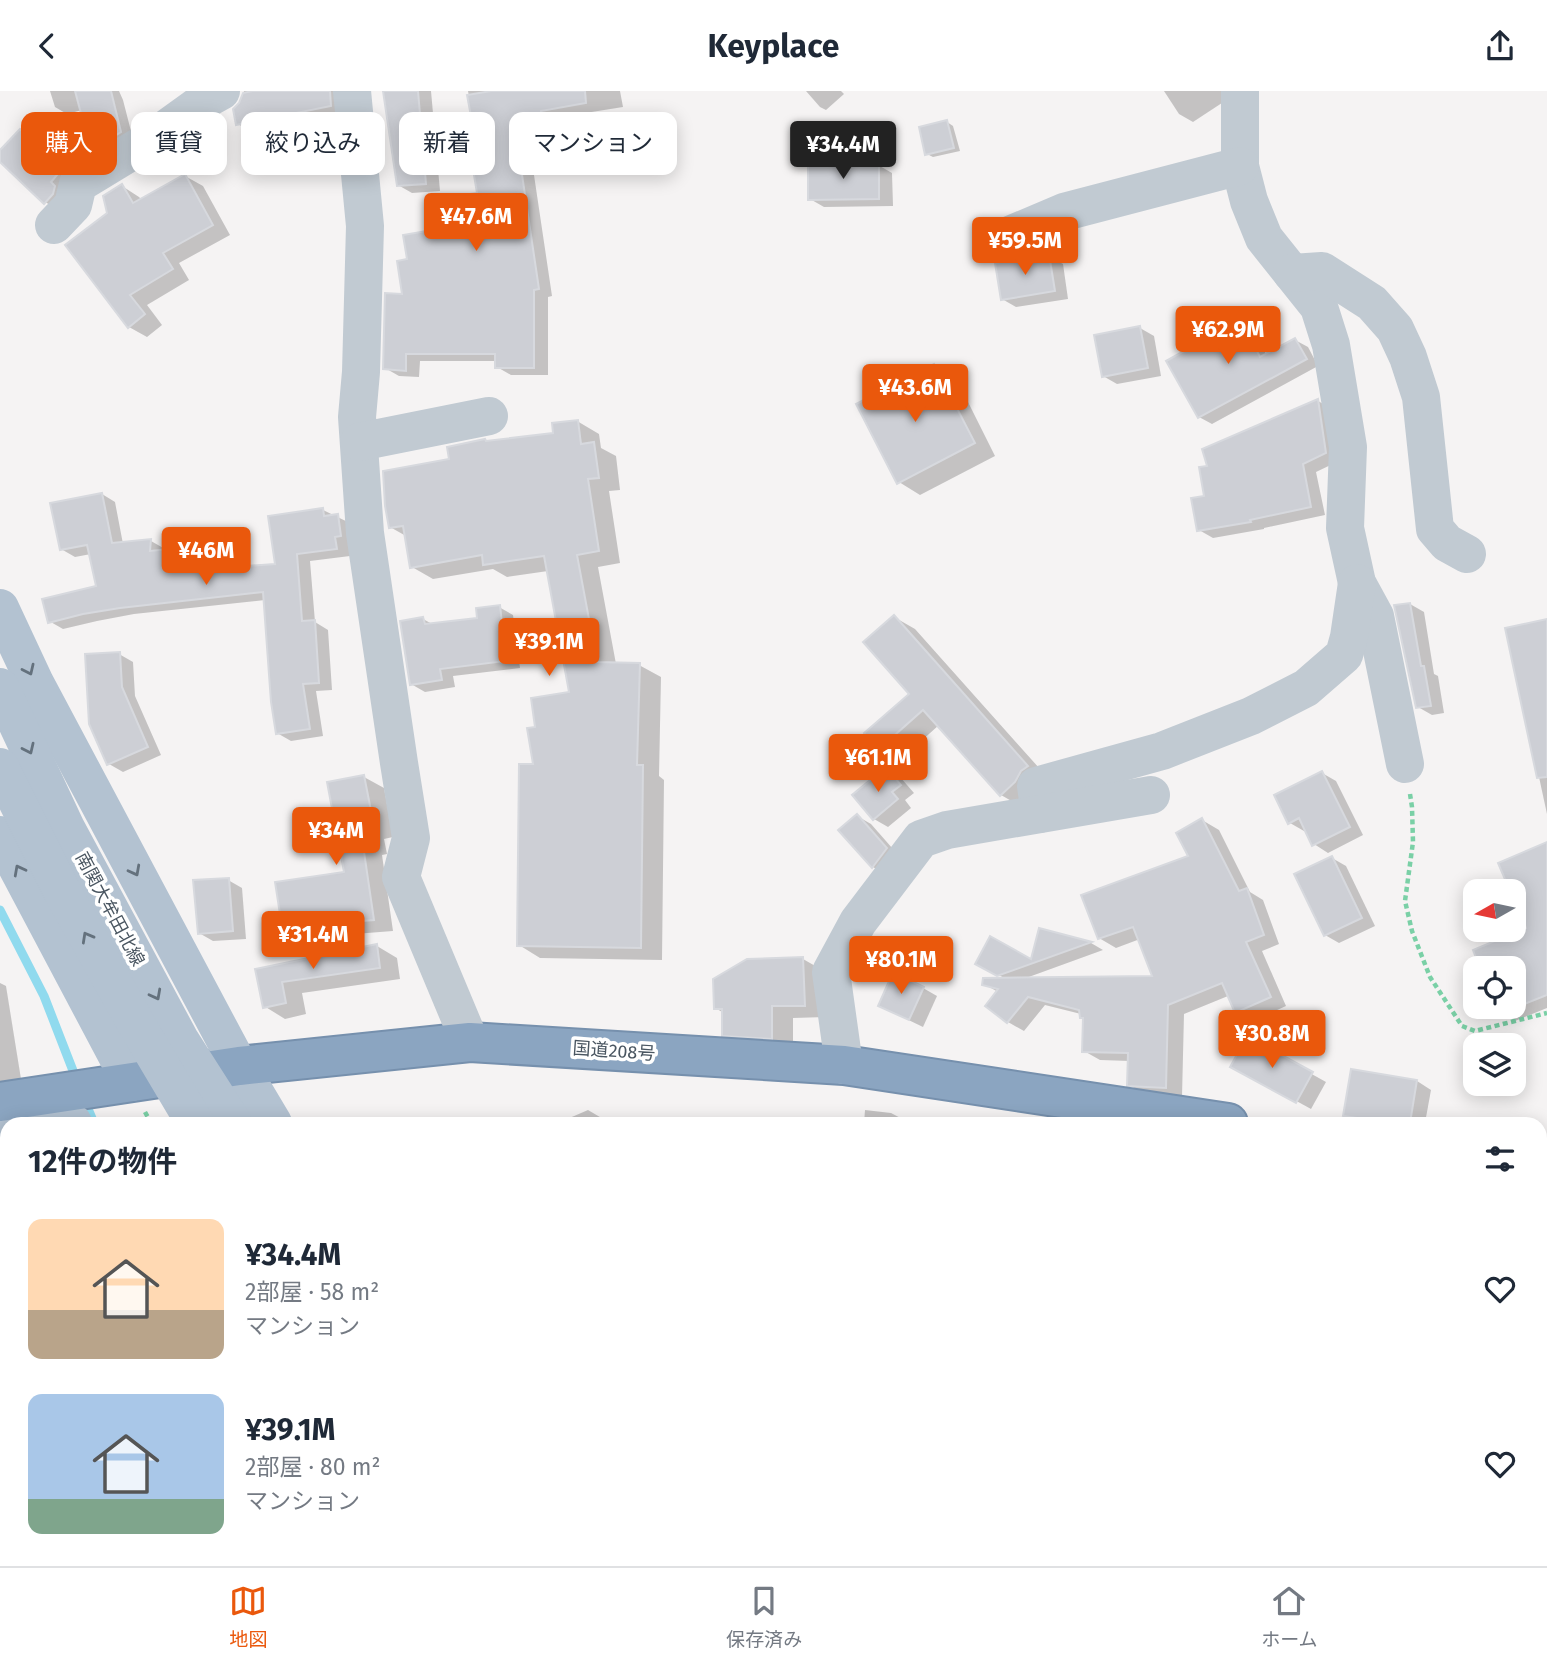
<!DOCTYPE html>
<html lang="ja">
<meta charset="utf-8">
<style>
body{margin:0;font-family:"Fira Sans","Noto Sans JP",sans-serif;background:#f2f2f3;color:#1f2937;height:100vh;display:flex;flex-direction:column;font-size:26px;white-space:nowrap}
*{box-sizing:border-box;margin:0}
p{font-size:23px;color:#747a83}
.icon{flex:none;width:38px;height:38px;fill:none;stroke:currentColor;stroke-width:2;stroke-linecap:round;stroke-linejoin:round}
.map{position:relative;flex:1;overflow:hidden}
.details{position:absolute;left:0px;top:1026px;width:1547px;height:450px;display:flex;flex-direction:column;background:#fff;border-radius:21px 21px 0 0;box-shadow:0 4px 18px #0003}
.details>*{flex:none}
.guide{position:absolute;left:21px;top:21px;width:700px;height:63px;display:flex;gap:14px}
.needle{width:46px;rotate:261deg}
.controls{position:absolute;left:1463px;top:788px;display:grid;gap:14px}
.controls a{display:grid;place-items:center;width:63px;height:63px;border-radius:14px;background:#fff;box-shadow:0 4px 18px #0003;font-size:35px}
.price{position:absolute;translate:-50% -60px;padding:0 16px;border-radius:7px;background:#ea580c;color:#fff;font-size:23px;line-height:46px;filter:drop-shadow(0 2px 4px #0008)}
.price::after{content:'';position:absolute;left:50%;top:42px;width:21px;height:16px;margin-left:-10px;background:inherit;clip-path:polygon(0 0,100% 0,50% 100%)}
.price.current{background:#222;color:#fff}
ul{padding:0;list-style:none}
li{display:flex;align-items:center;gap:21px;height:175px;padding:0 28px}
li span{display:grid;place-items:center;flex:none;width:196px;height:140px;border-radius:14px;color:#555}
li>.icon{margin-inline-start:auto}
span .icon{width:84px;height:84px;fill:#fffc;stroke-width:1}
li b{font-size:30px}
h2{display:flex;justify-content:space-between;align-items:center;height:84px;padding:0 28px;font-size:30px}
.tag{padding:0 24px;border-radius:14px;background:#fff;box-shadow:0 4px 18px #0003;font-size:24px;line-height:63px}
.tag.current{background:#ea580c;color:#fff}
header{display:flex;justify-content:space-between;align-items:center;height:91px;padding:0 28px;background:#fff;font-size:32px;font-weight:700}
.menu{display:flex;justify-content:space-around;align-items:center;height:98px;border-top:2px solid #e0e1e3;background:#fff;font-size:19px;color:#747a83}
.menu a{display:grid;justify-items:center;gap:4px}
.menu .current{color:#ea580c}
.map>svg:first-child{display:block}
.shadow{fill:#0003}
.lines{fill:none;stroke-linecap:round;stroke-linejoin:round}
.stream{stroke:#90daee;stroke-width:9}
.building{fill:#cdcfd5;stroke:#d7d9de;stroke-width:2}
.highway-casing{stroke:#7690ad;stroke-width:42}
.path{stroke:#7ad0a6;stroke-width:4.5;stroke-dasharray:5 3.5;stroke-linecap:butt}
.minor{stroke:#c1cad2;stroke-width:38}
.major{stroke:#b3c2d1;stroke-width:38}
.highway{stroke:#8ba5c1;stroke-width:38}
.rail{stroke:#b5b8bd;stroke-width:5}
.major-bridge{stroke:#b3c2d1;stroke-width:38}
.oneway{stroke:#64717d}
.labels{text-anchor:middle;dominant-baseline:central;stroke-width:7;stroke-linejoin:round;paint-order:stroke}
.street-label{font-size:18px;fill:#4a5661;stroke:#fff}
</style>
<header><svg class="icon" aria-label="back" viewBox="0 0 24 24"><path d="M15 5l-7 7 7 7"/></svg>Keyplace<svg class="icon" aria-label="share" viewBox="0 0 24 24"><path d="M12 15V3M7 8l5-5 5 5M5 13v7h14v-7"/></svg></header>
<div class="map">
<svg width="1547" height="1475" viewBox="0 0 1547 1475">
<rect width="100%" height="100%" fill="#f5f3f3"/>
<g class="shadow">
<path d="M50 0H119L123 9 133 48 105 66 92 58 82 19 67 23 55 16Z"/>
<path d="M244 0H346L345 23 252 41 238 33Z"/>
<path d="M385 0H431L440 100 412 102 398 94Z"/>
<path d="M468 0H620L623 16 554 27 555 32 527 37 552 205 548 206V284H511L497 276V270H420L419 286 399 285 385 277 404 205 409 170 475 134 479 104 476 42Z"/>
<path d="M806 0H841L844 3 826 19 820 16Z"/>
<path d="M1164 0H1223L1228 8 1193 31 1179 23Z"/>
<path d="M947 31 953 35 960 60 933 66 927 63Z"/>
<path d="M20 40 34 48 75 87 59 119 45 111 0 68V61Z"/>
<path d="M878 74 892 82 893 115 824 116 810 108Z"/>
<path d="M185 85 203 95 230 144 179 172 189 189 147 214 162 234 147 246 129 236 109 123 122 95 139 106 142 109Z"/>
<path d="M1048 165 1063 173 1068 208 1016 216 1002 208Z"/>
<path d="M1225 231 1234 237 1242 233 1254 240 1267 265 1295 249 1308 256 1318 275 1212 333 1199 326 1206 249Z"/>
<path d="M1140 237 1154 245 1161 285 1117 293 1103 285Z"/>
<path d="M934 275 956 287 995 365 920 404 899 391Z"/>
<path d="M1318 310 1332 318 1339 370 1316 381 1325 424 1264 437V438L1213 447 1199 439 1206 406 1209 376Z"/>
<path d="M577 330 599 343 601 357 616 365 620 399 609 400 620 472 598 476 616 573 639 574 661 586 659 685 664 689 662 869 540 867 519 854 537 637 571 602 548 480 507 486 493 478 433 488 412 476 406 445 390 436 451 370 488 352 555 344Z"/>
<path d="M102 403 115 411 123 453 151 450 165 458 164 460 230 453 243 461 245 477 277 474 323 419 352 433 350 465 310 470 315 531 328 539 332 599 316 600 323 645 291 650 277 642 265 509 134 523 97 530 63 538 49 530 98 496 91 463 75 466 61 458Z"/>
<path d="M1410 513 1424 521 1434 583 1438 585 1444 622 1432 624 1418 616Z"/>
<path d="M499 516 513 524 520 577 453 585 455 596 425 601 411 593 423 528 434 534 479 529Z"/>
<path d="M894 526 915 538 1048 687 1022 716 1001 704 939 634 900 669 879 657 912 604Z"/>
<path d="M1547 529V723L1507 538Z"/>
<path d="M119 563 133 571 135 605 161 664 123 681 109 673Z"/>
<path d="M886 678 900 686 914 702 905 709 911 717 888 736 874 728Z"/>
<path d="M1322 682 1336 690 1363 744 1328 762 1314 753 1306 738 1304 740 1290 732Z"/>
<path d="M364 686 384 697 393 746 384 748 387 763 382 764 393 840 303 847 283 835 346 782Z"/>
<path d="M857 725 871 733 900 766 886 784 873 776Z"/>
<path d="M1202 729 1219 739 1250 801 1263 809 1279 853 1262 860 1286 915 1253 930 1236 921 1228 905 1184 923 1182 1006 1145 1003 1129 994 1130 970 1100 969 1084 960 1085 928 1081 923 1045 914 1024 940 1008 931 998 901 984 893 1006 888 977 872 1032 871 1040 839 1091 852 1103 859 1026 887 1155 886 1140 848 1116 857 1099 847 1190 766Z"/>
<path d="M1547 765V917L1515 930 1501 922 1514 915V877L1528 838 1514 805V800Z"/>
<path d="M1332 767 1346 775 1375 835 1339 852 1325 844Z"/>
<path d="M228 789 242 797 246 848 213 850 199 842Z"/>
<path d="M377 855 397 867 400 888 302 902 306 923 285 928 264 915 257 880Z"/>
<path d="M803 868 824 880 826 926 793 927V959L746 956 724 944V922L715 917Z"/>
<path d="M0 892 6 895 21 988 0 991Z"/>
<path d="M923 897 937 905 923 936 894 922Z"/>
<path d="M1247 947 1326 991 1311 1018 1233 975Z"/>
<path d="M1417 990 1431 999 1425 1032H1362L1345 1024Z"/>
<path d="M588 1019 610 1032H558Z"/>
<path d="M865 1019 891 1022 910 1032H864Z"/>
<path d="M665 1028 726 1032H666Z"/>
</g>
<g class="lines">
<g class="stream">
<path d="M0 819 44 905 77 990"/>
<path d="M83 1006 94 1032"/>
<path d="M255 1468 263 1475"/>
</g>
</g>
<g class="building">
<path d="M75 0H111L121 41 91 60Z"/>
<path d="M252 0H330L331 15 236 34 233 18 239 12 243 2Z"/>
<path d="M383 0H418L426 93 397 95Z"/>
<path d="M491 0H585L586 12 541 20 542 25 514 30 539 198 534 199V277H495V263H406V280L383 278 385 202 402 203 397 170 407 168 403 144 473 132 469 103 477 102 467 42 474 41 467 4Z"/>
<path d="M947 29 954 57 925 64 919 36Z"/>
<path d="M20 38 62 78 51 91 55 95 53 103 44 113 0 71V59Z"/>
<path d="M808 72H879V108L808 109Z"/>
<path d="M185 83 213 134 163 162 173 178 130 204 145 223 128 237 65 154 107 122 103 105 122 93 133 112Z"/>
<path d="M1049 163 1055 200 1001 209 995 172Z"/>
<path d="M1225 229 1229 237 1242 231 1260 266 1295 247 1307 268 1198 327 1166 270 1204 249 1200 242Z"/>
<path d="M1140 235 1148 277 1102 286 1094 244Z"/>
<path d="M934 273 975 352 897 393 856 313Z"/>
<path d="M1318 308 1326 362 1303 373 1311 416 1250 429 1251 431 1197 440 1191 407 1204 405 1199 376 1207 375 1202 358Z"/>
<path d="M578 329 581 353 594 351 599 387 588 388 599 460 577 464 597 571 640 572 637 674H643L641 857 517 855 519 673H533L527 637 535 636 531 607 569 601 544 465 483 474 482 464 410 477 403 435 389 437 385 415 383 380 449 368 447 356 485 348 486 350 553 342 552 332Z"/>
<path d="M102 402 112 452 151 448 150 460 230 452 232 476 275 473 268 425 323 417 324 425 338 423 341 445 335 446 337 458 297 463 302 530 315 529 319 592 303 593 310 638 276 643 271 611 263 501 120 517 83 523 48 532 42 508 96 495 87 454 60 459 50 412Z"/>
<path d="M1410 512 1421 575H1424L1431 615 1416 617 1394 514Z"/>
<path d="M500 514 506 570 440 578 442 589 410 594 400 530 423 526 425 533 477 527 476 517Z"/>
<path d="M894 524 1028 675 1021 680 1015 691 1000 705 923 619 878 659 864 642 909 603 863 551Z"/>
<path d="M1547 528V686L1537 687 1505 537Z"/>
<path d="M120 561 122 596 148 656 107 674 89 633 85 563Z"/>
<path d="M886 676 901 694 892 701 898 708 873 729 852 704Z"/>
<path d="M1322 680 1350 736 1312 755 1299 727 1288 733 1274 704Z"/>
<path d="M364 684 374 735 365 737 368 752 363 754 374 829 282 836 275 791 344 781 327 691Z"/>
<path d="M857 723 887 757 872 777 838 739Z"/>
<path d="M1202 727 1239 800 1247 797 1264 844 1246 851 1271 906 1235 922 1222 892 1168 914 1166 997 1127 995 1128 962 1082 961 1083 927H1080L1079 919 1028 906 1007 932 985 915 998 898 982 894 983 887 1152 885 1133 836 1098 848 1081 804 1188 765 1176 742Z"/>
<path d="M1547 751V904L1499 923 1496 915H1514V877H1480L1473 859 1526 837 1514 809V800H1510L1498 772Z"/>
<path d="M1332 765 1362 827 1324 845 1294 783Z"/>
<path d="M229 787 233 840 198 843 193 789Z"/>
<path d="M1039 837 1092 851 997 885 975 873 990 845 1031 868Z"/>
<path d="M377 853 380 877 282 891 286 912 263 917 255 878Z"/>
<path d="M803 866 805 915H772V948L722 945V918H714L713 888 747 868Z"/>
<path d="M893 881 924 896 909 929 878 915Z"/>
<path d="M1247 945 1313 981 1296 1012 1230 976Z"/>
<path d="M1351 978 1417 989 1410 1032H1391L1343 1025Z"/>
</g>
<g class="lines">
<defs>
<g id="highway">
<path d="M0 1011 239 975 470 951 844 974 1228 1032"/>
<path d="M1540 1078 1547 1079"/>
</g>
</defs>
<use href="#highway" class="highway-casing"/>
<g class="path">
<path d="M1410 703 1412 716 1413 751 1405 810 1412 840 1430 886 1462 935 1475 940 1547 922"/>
<path d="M145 1021 151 1032"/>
<path d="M1386 1468 1393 1475"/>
</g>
<g class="minor">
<path d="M352 0 365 135 361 281 357 326 365 442 399 672 411 747 401 786 470 951"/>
<path d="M1240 0V75L1249 110 1264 147 1319 216 1331 254 1348 356 1345 437 1357 492 1375 525 1405 673"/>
<path d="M54 134 73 114 78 93 152 48 210 6 221 0"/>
<path d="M1000 148 1064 121 1240 75"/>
<path d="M1292 182 1322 180 1372 212 1395 238 1408 266 1421 306 1435 438 1447 452 1467 463"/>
<path d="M359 351 489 325"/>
<path d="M1040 723 1036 695 1162 660 1251 625 1306 597 1344 564 1349 546 1357 492"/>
<path d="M844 974 831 881 858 831 921 748 947 739 1151 704"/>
<path d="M440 1468 470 1475"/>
</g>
<g class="major">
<path d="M0 517 35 592 239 975 273 1032"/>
<path d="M0 744 131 991"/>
<path d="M41 1032H73"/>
<path d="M0 1036 7 1035"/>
<path d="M477 1468 483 1475"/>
<path d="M536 1468 541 1475"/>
<path d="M571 1468 576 1475"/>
</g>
<use href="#highway" class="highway"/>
<g class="rail">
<path d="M0 1275H7"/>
<path d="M0 1293H7"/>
<path d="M1013 1468 1032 1475"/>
<path d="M1085 1468 1106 1475"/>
</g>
<g class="major-bridge">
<path d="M0 596 66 737 180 949 233 1032"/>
<path d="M0 676 62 800 138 936 195 1032"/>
</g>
</g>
<defs><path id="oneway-chevron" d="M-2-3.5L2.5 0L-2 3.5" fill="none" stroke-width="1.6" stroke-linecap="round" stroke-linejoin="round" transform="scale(1.75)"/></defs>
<g class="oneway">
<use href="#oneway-chevron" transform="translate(29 579) rotate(65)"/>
<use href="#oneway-chevron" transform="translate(29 658) rotate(65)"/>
<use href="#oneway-chevron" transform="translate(19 779) rotate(-118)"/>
<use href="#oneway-chevron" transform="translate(135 780) rotate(62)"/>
<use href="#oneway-chevron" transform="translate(87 846) rotate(-119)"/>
<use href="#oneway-chevron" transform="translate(156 904) rotate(62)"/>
</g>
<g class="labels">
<g class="street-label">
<text transform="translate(110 818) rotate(62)">南関大牟田北線</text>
<text transform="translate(614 960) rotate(4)">国道208号</text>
</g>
</g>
</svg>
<div class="controls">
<a><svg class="needle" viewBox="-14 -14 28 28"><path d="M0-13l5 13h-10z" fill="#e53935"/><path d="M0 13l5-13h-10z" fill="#747a83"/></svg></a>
<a><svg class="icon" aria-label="locate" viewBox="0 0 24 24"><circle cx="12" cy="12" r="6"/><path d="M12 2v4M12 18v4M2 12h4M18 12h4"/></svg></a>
<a><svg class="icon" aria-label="layers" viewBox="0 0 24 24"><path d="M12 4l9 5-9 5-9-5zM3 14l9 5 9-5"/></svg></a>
</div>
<b class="price current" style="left:843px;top:90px">¥34.4M</b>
<b class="price" style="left:476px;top:162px">¥47.6M</b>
<b class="price" style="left:1025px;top:186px">¥59.5M</b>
<b class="price" style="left:1228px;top:275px">¥62.9M</b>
<b class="price" style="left:915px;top:333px">¥43.6M</b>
<b class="price" style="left:206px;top:496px">¥46M</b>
<b class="price" style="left:549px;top:587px">¥39.1M</b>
<b class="price" style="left:878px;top:703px">¥61.1M</b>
<b class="price" style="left:336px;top:776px">¥34M</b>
<b class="price" style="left:313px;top:880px">¥31.4M</b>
<b class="price" style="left:901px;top:905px">¥80.1M</b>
<b class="price" style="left:1272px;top:979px">¥30.8M</b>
<div class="guide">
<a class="tag current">購入</a>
<a class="tag">賃貸</a>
<a class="tag">絞り込み</a>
<a class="tag">新着</a>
<a class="tag">マンション</a>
</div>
<section class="details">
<h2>12件の物件<svg class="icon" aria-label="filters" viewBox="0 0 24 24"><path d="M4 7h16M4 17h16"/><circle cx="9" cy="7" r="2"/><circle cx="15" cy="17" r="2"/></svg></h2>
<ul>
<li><span style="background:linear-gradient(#ffd9b3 65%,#b9a48a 0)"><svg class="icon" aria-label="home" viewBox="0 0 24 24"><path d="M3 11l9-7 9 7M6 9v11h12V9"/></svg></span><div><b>¥34.4M</b><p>2部屋 · 58 m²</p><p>マンション</p></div><svg class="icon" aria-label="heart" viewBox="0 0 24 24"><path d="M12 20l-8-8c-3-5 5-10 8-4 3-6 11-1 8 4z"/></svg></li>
<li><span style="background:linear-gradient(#a9c7e8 75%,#7fa58c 0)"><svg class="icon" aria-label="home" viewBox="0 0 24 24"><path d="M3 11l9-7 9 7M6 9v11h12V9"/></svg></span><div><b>¥39.1M</b><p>2部屋 · 80 m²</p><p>マンション</p></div><svg class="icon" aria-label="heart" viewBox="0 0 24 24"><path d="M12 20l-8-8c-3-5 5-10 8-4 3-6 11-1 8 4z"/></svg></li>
</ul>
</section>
</div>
<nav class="menu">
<a class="current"><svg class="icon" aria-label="map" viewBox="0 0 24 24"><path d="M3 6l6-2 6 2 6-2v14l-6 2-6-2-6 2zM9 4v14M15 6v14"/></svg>地図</a>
<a><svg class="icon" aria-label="saved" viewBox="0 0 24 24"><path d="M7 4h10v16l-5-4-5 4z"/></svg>保存済み</a>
<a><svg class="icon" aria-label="home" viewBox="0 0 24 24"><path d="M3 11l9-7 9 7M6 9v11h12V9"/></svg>ホーム</a>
</nav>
